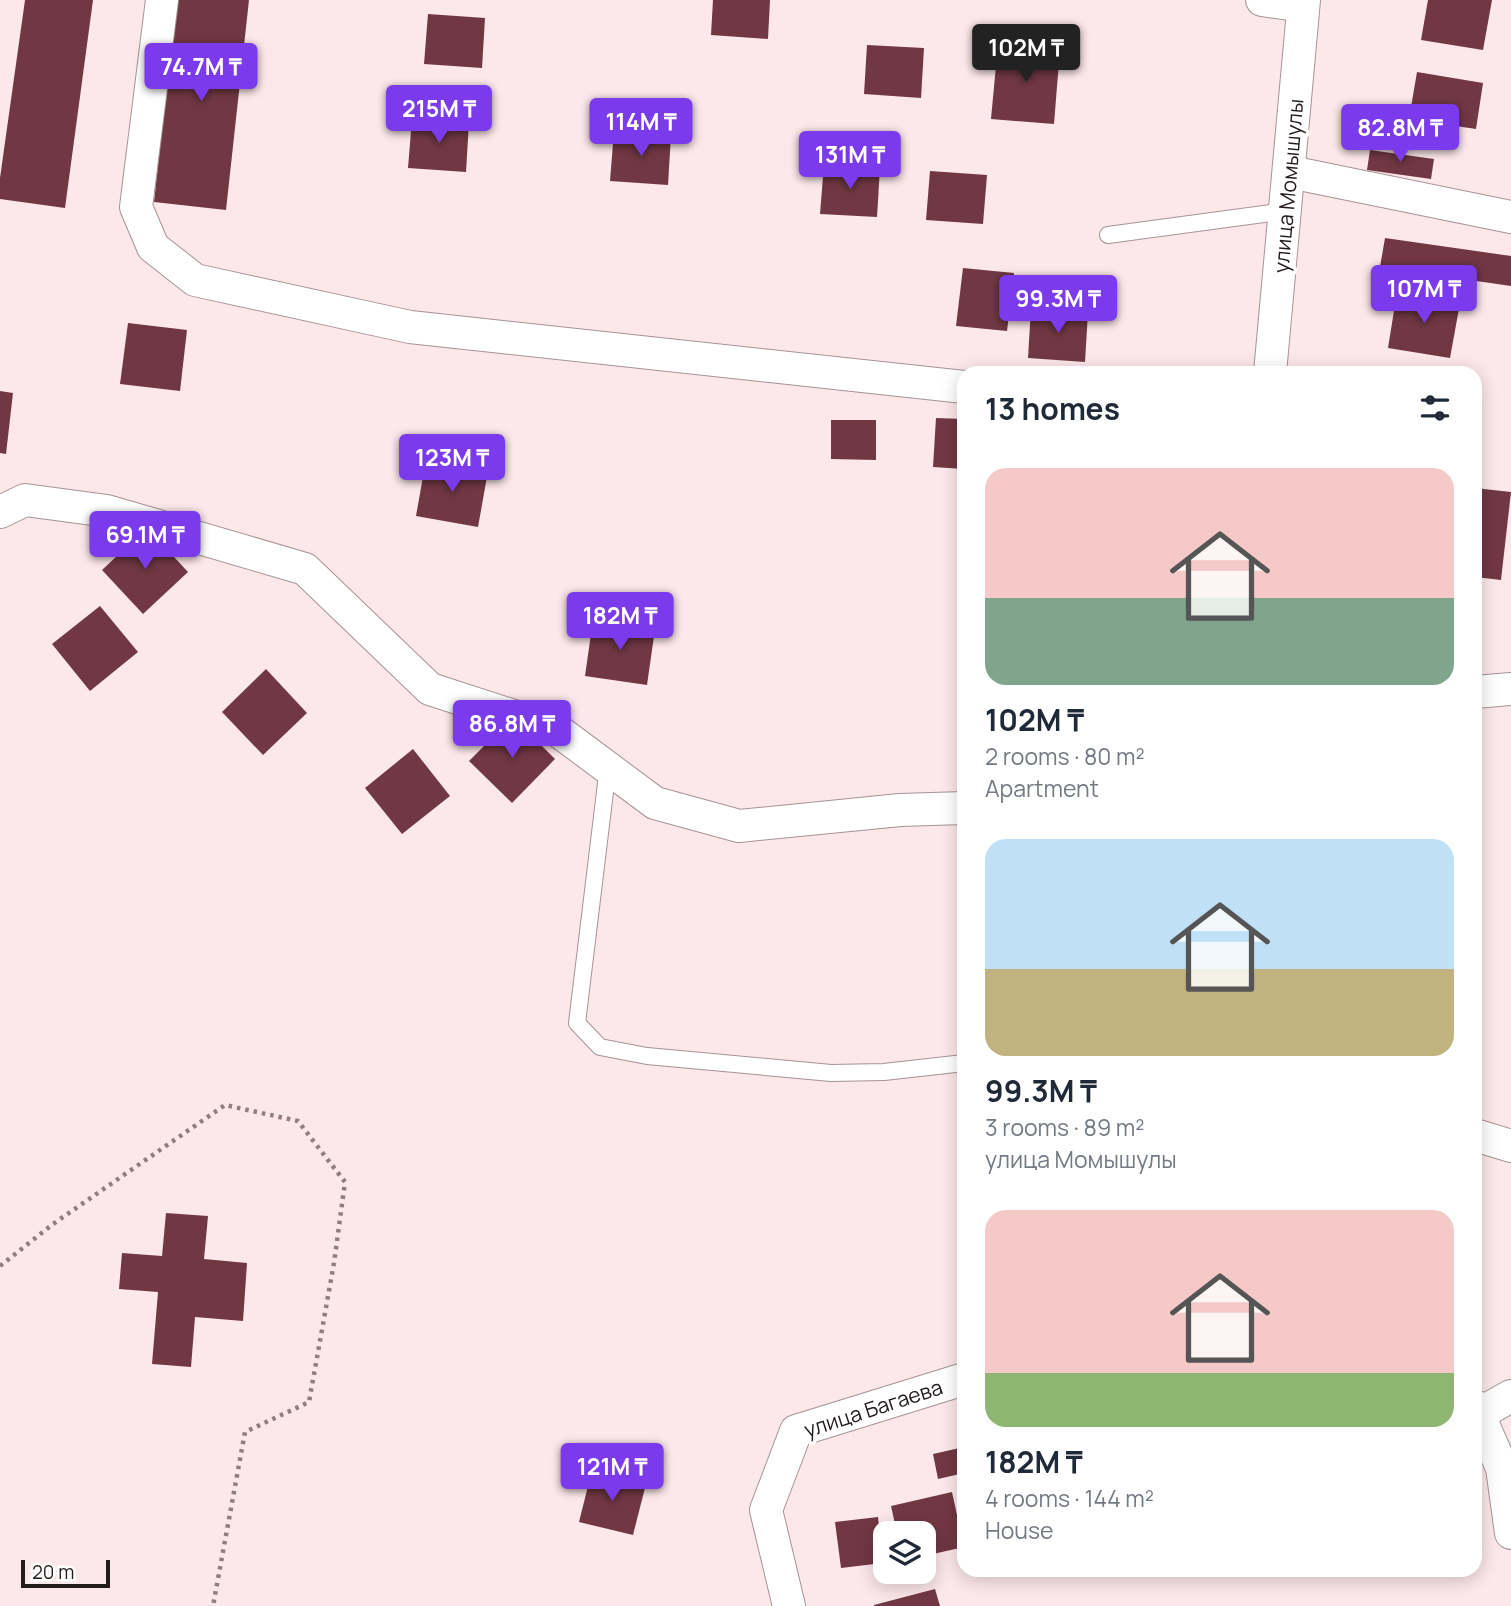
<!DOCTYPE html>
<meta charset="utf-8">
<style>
body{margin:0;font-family:Manrope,sans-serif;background:#f2f2f3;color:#1f2937;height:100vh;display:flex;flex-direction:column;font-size:26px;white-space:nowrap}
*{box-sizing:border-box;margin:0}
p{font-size:23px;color:#747a83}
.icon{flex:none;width:38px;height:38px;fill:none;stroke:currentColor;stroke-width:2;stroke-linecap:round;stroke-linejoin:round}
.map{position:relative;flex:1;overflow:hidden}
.drawer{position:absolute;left:957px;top:366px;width:525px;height:1211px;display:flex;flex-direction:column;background:#fff;border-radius:21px;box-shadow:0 4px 18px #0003}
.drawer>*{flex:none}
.fabs{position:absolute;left:873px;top:1521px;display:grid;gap:14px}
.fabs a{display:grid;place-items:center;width:63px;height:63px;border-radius:14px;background:#fff;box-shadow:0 4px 18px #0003;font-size:35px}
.scale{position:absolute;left:21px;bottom:18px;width:89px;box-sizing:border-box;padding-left:7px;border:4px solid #231c1d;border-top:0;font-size:19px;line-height:24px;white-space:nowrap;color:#231c1d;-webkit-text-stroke:5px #fff;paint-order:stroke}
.price{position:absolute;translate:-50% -60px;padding:0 16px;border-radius:7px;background:#7c3aed;color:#fff;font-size:23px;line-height:46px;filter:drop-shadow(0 2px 4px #0008)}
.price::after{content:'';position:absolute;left:50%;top:42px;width:21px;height:16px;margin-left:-10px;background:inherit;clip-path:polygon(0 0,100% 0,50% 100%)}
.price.current{background:#222;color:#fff}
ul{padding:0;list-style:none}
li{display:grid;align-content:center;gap:14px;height:371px;padding:0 28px}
li span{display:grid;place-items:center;height:217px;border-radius:21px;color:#555}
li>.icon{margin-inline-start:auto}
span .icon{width:126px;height:126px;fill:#fffc;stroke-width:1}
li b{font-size:30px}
h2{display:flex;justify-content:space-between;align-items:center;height:84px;padding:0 28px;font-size:30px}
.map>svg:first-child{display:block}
.building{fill:#713843}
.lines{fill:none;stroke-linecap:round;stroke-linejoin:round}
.lane-casing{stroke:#a69395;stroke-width:18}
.street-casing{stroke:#a69395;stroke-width:34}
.path{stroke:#8d7f81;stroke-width:4.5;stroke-dasharray:3.5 5;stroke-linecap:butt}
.lane{stroke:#fff;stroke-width:16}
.street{stroke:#fff;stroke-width:32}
.labels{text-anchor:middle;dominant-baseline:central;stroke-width:7;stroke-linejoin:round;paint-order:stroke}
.street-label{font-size:21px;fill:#231c1d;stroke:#fff}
</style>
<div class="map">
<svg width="1511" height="1606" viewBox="0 0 1511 1606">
<rect width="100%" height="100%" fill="#fce7ea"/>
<g class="building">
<path d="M25 0H93L65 208 0 199V178Z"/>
<path d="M176 0H249L226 210 154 202Z"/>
<path d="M713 0H770L768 39 711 35Z"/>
<path d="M1428 0H1492L1483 50 1421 40Z"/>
<path d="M428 14 485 18 482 68 424 64Z"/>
<path d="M998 44 1060 49 1054 124 991 119Z"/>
<path d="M867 45 924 48 921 98 864 94Z"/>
<path d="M1417 72 1483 83 1476 129 1409 119Z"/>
<path d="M412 119 469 122 466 172 408 168Z"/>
<path d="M614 131 671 135 668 185 610 181Z"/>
<path d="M1370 150 1434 159 1431 179 1367 170Z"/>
<path d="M824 164 880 168 877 217 820 214Z"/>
<path d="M930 171 987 175 983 224 926 220Z"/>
<path d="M1385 238 1511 256V286L1380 267Z"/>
<path d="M963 268 1014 273 1007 331 956 326Z"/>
<path d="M1397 292 1460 303 1450 358 1388 348Z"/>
<path d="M1031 308 1088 312 1085 362 1028 358Z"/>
<path d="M128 323 187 330 180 391 120 384Z"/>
<path d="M0 391 13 393 6 454 0 453Z"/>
<path d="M936 418 964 419V469L933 467Z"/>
<path d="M831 420H876V460L831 459Z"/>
<path d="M426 460 488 471 478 527 416 516Z"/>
<path d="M1475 488 1511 492 1501 580 1475 577Z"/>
<path d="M147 528 188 572 143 614 102 570Z"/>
<path d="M100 606 138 652 90 691 52 644Z"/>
<path d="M593 620 655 629 647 685 585 676Z"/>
<path d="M266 669 307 713 263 755 222 712Z"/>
<path d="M513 717 555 759 512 803 469 761Z"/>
<path d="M413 749 450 796 402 834 365 788Z"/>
<path d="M166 1213 208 1216 204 1259 247 1263 243 1321 195 1317 191 1367 152 1364 158 1292 119 1289 122 1253 162 1256Z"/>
<path d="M964 1447V1473L938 1479 933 1454Z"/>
<path d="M592 1470 646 1484 633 1535 579 1522Z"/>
<path d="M952 1492 964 1547 924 1556V1533H897L891 1506Z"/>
<path d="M878 1517 883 1563 841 1568 835 1522Z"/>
<path d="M935 1589 940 1606H874V1605Z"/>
</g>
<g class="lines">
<defs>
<g id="lane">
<path d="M1108 235 1286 211"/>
<path d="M608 767 577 1023 600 1047 647 1056 831 1073 884 1072 964 1063"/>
</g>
<g id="street">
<path d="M162 0 136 207 153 247 195 280 410 327 964 387"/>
<path d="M1262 0 1303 6"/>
<path d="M1290 172 1511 217"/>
<path d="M1270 373 1304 0"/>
<path d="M0 512 25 500 107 511 305 569 430 689 557 730 655 803 739 826 900 810 964 808"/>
<path d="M1475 692 1511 689"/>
<path d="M1475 1135 1511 1146"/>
<path d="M1475 1406 1502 1468 1511 1533"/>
<path d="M1479 1414 1511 1396"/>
<path d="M789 1606 766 1510 796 1431 964 1379"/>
</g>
</defs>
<use href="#lane" class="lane-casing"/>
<use href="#street" class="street-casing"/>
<path class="path" d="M0 1266 53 1224 225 1105 298 1121 345 1182 334 1263 309 1402 245 1432 213 1606"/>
<use href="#lane" class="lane"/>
<use href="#street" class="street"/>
</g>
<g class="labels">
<g class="street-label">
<text transform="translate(1288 186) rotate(-85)">улица Момышулы</text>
<text transform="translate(873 1408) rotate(-18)">улица Багаева</text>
</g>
</g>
</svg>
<div class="fabs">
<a><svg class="icon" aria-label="layers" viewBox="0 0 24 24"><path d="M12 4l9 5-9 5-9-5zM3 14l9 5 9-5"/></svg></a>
</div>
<div class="scale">20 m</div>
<b class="price current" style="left:1026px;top:84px">102M ₸</b>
<b class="price" style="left:201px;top:103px">74.7M ₸</b>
<b class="price" style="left:439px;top:145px">215M ₸</b>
<b class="price" style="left:641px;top:158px">114M ₸</b>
<b class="price" style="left:1400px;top:164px">82.8M ₸</b>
<b class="price" style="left:850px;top:191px">131M ₸</b>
<b class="price" style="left:1424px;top:325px">107M ₸</b>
<b class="price" style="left:1058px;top:335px">99.3M ₸</b>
<b class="price" style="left:452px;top:494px">123M ₸</b>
<b class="price" style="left:145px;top:571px">69.1M ₸</b>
<b class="price" style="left:620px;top:652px">182M ₸</b>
<b class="price" style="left:512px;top:760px">86.8M ₸</b>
<b class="price" style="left:612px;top:1503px">121M ₸</b>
<section class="drawer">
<h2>13 homes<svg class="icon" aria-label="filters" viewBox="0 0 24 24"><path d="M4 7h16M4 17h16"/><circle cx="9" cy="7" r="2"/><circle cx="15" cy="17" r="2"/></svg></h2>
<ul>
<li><span style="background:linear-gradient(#f6c9c9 60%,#7fa58c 0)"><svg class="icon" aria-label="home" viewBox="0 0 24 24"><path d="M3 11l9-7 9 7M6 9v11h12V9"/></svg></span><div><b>102M ₸</b><p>2 rooms · 80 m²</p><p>Apartment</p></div></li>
<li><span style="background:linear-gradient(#bfe0f5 60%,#c2b280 0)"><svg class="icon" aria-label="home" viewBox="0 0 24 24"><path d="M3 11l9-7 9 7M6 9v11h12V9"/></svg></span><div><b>99.3M ₸</b><p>3 rooms · 89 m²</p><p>улица Момышулы</p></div></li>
<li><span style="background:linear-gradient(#f6c9c9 75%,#8fb573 0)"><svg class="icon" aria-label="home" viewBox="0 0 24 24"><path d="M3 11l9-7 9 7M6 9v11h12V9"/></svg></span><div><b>182M ₸</b><p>4 rooms · 144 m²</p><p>House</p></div></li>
</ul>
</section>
</div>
